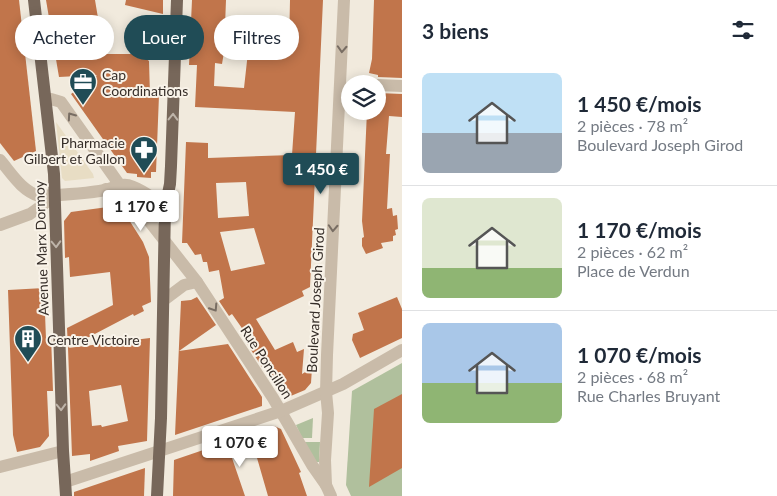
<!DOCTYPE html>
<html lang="fr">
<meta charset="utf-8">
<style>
body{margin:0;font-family:Lato,sans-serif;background:#f6f6f7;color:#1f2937;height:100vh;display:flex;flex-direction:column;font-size:19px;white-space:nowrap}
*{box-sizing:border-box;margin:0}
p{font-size:16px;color:#747a83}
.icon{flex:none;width:28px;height:28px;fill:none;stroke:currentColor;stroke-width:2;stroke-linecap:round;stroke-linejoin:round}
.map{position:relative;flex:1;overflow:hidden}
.sheet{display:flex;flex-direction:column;background:#fff;width:375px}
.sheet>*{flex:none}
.top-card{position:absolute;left:15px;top:15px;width:311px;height:45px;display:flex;gap:10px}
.controls{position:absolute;left:341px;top:75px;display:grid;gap:10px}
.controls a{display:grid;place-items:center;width:45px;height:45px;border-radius:50%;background:#fff;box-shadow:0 2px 12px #0003;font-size:25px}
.price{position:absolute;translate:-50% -42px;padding:0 11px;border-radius:5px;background:#fff;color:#222;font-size:16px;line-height:32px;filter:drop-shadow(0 1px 2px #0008)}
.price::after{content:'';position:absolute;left:50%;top:30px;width:15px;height:11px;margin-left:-8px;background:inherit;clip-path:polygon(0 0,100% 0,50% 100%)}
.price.selected{background:#204c56;color:#fff}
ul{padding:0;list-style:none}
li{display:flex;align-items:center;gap:15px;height:125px;padding:0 20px}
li+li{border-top:1px solid #e0e1e3}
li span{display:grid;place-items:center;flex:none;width:140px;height:100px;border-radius:8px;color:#555}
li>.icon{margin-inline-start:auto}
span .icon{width:60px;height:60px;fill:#fffc;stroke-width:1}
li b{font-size:21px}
h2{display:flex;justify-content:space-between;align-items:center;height:60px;padding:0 20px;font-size:21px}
.chip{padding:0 18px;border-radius:22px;background:#fff;box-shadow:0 2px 12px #0003;font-size:18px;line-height:45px}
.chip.selected{background:#204c56;color:#fff}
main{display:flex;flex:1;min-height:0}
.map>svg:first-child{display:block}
.green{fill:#b0c09d}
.plaza{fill:#e8ddc4}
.building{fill:#c1754b;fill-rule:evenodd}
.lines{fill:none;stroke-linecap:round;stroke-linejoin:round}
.minor{stroke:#c9bba9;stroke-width:12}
.major{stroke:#77675a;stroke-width:12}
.oneway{stroke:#786d63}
.oneway2{stroke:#beb4a9}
.labels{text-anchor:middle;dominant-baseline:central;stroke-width:4;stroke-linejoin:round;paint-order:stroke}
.poi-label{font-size:14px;fill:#362e29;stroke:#f9f3e9;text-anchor:start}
.street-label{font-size:14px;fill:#362e29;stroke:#f9f3e9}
</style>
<main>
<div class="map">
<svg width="402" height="496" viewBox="0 0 402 496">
<rect width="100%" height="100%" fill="#f1eadd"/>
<g class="green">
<path d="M402 363V496H351L346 485 352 391Z"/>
<path d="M313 418 312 438H302L296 425Z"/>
<path d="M304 442H320L319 462H316Z"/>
</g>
<path class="plaza" d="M56 122 93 174 94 178 65 181 62 178Z"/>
<g class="building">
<path d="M0 0H19L36 151 14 161 0 143Z"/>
<path d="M46 0H95L104 54H140L149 61 150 95H159L156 172H151V178L137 177V174L127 173 71 94 97 75 59 77Z"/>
<path d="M126 0H163V14L125 5Z"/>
<path d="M192 0H226L224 52 222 64 215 63 214 86 244 88 248 52V38L265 39V41L289 46 290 0H323L310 287 302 291 304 296 256 319 275 350 293 342 297 352 304 349 302 374 312 368 311 383 305 390 286 398 262 359V367L246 342 251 341 232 314 229 316 219 301 224 298 219 270 209 272 207 262H203L201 254 195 255 187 243H182L186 142 208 143V158L292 155 295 112 195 107 197 65H189ZM246 182 249 216 218 218 216 183ZM254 228 265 264 231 271 220 232Z"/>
<path d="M374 0H402V78L378 77V75L369 73 372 59Z"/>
<path d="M378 93 402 94V117L389 116 386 154H390L387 209 392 208 393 216 397 215 398 229 395 230 396 235 393 236V241L381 243 383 248 366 254 362 246V238L364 237 362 221 367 111H378Z"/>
<path d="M115 206 120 208 124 212 143 242 149 257 151 302 142 306 144 311 134 316 133 314 68 348 67 328 113 305 110 272 70 277 69 257 65 258 64 221 71 212Z"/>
<path d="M44 288 46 339 51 336 53 391H47L49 436 40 447 17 452 13 435 8 290Z"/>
<path d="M197 297 216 325 179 351 228 344 262 397V406L175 435 181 301 191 300Z"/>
<path d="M397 297 402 309V338L360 358 352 340 353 334 364 330 358 313Z"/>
<path d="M150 338 147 441 118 446 119 451 90 461V454L72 456 68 348ZM121 385 128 421 102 427 101 425 92 426 89 391Z"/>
<path d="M402 394V468L369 487 374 409Z"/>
<path d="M274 426 281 429 301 472 299 473 307 496H268L255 451 232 458 245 496H173L174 460Z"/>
<path d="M145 468 144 496H74V492Z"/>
</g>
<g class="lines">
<g class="minor">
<path d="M378 85 402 86"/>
<path d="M46 100 51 99 61 102 119 184"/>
<path d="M0 160C12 174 21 190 39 196 61 195 84 194 105 190 114 188 119 183 128 185 142 189 154 199 165 208"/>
<path d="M106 189 119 199 126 202 142 212 197 282 273 398 312 465 326 485 331 496"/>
<path d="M0 225 30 214 55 196"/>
<path d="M164 300 184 285 197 282"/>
<path d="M0 467 63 451"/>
<path d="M65 482 281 411 343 384 402 350"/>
<path d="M326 485 325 460 328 413 326 392 327 355 344 0"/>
</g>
<g class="major">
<path d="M34 0 54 174 63 451 66 496"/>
<path d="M157 496 161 418 165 208 170 184 171 166 177 0"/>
</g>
</g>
<defs><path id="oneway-chevron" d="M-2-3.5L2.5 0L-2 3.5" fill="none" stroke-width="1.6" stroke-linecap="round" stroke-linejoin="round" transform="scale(1.25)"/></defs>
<g class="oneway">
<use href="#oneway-chevron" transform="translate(342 49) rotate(93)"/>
<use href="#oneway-chevron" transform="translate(71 116) rotate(-125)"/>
<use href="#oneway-chevron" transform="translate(333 228) rotate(93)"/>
<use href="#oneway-chevron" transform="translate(214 308) rotate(57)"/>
</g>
<g class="oneway2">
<use href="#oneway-chevron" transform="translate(173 117) rotate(-89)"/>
<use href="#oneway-chevron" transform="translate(56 244) rotate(88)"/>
<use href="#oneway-chevron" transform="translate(61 407) rotate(88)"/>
</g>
<defs>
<symbol id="office-pin" viewBox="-11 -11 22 30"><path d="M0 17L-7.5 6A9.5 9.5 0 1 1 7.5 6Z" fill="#204c56" stroke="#f9f3e9"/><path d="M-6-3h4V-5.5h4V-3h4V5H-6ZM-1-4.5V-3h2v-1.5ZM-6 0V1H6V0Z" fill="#fff"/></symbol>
<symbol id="pharmacy-pin" viewBox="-11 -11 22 30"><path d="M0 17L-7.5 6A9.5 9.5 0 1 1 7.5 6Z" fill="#204c56" stroke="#f9f3e9"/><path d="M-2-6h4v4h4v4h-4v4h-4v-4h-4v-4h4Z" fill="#fff"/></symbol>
<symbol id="building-pin" viewBox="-11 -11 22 30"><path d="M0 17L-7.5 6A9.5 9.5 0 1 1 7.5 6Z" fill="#204c56" stroke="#f9f3e9"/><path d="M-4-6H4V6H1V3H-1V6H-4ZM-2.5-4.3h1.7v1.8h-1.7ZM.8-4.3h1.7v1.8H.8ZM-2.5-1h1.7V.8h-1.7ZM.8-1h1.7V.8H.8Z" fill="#fff"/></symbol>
</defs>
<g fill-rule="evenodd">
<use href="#office-pin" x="67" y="66" width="32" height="43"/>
<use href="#pharmacy-pin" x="128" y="134" width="32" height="43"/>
<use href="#building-pin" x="12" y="323" width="32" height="43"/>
</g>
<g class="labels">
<g class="poi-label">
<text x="102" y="74">Cap<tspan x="102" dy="16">Coordinations</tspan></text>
<text x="125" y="142" text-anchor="end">Pharmacie<tspan x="125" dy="16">Gilbert et Gallon</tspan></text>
<text x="47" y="339">Centre Victoire</text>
</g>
<g class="street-label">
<text transform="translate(41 248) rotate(-92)">Avenue Marx Dormoy</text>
<text transform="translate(315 300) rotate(-87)">Boulevard Joseph Girod</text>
<text transform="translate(267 362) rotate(57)">Rue Poncillon</text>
</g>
</g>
</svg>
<div class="controls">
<a><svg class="icon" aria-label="layers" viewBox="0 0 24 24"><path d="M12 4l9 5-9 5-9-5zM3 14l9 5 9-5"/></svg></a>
</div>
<b class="price selected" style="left:321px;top:195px">1 450 €</b>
<b class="price" style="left:141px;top:232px">1 170 €</b>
<b class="price" style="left:240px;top:468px">1 070 €</b>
<div class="top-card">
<a class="chip">Acheter</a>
<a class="chip selected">Louer</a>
<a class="chip">Filtres</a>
</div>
</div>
<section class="sheet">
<h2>3 biens<svg class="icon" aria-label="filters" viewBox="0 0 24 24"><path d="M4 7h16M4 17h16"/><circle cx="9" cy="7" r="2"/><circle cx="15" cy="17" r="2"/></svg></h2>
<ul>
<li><span style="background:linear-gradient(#bfe0f5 60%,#9aa5b1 0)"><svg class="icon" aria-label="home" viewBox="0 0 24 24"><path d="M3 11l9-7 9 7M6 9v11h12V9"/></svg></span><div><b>1 450 €/mois</b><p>2 pièces · 78 m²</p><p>Boulevard Joseph Girod</p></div></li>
<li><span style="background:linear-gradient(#dfe7d0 70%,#8fb573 0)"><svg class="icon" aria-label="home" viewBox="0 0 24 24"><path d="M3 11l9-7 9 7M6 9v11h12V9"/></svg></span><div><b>1 170 €/mois</b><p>2 pièces · 62 m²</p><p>Place de Verdun</p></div></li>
<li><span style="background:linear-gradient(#a9c7e8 60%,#8fb573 0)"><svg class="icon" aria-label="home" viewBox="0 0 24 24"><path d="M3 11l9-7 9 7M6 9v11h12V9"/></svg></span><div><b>1 070 €/mois</b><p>2 pièces · 68 m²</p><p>Rue Charles Bruyant</p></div></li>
</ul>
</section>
</main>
